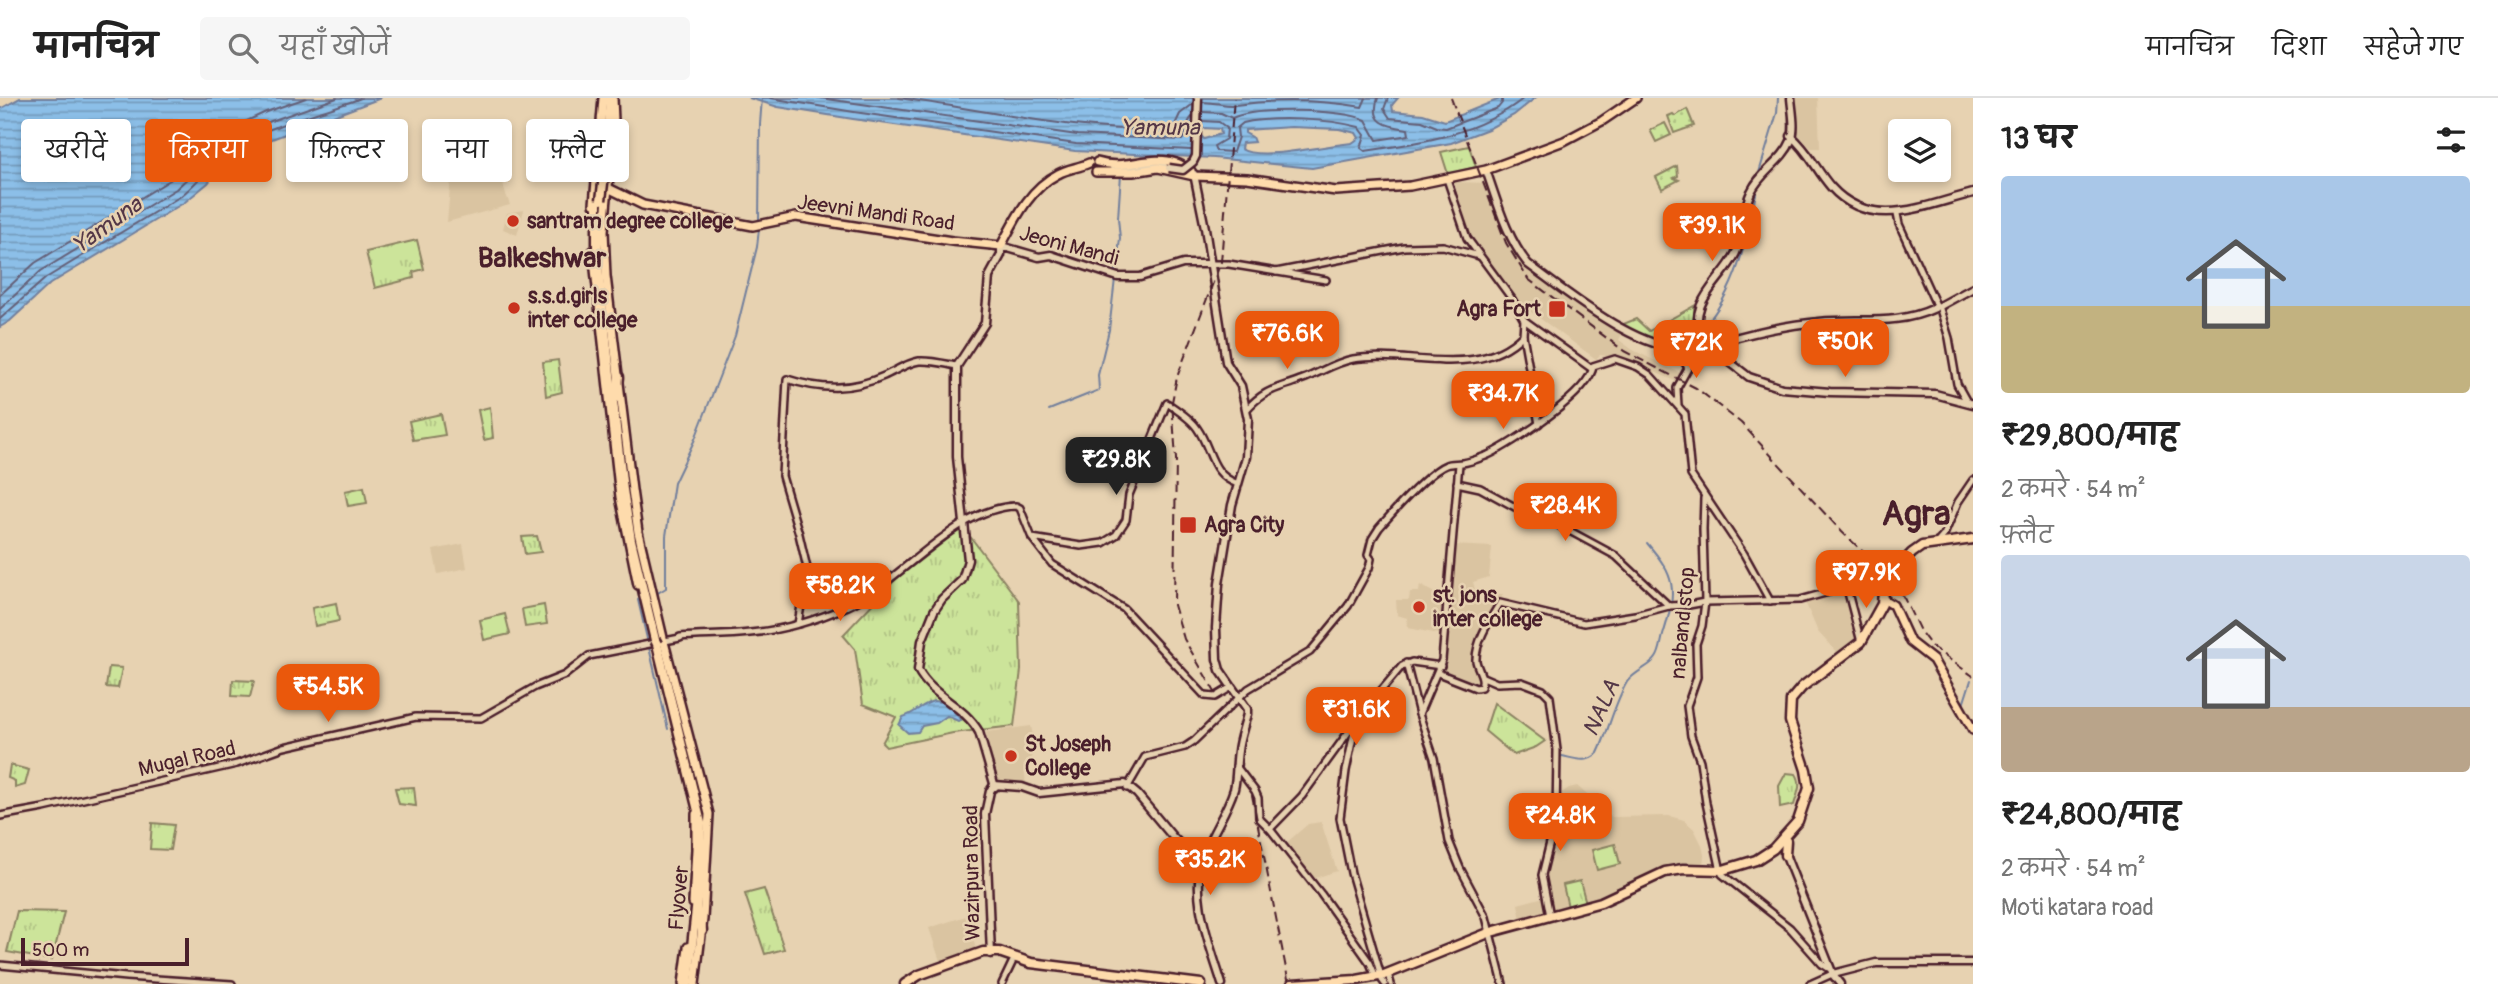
<!DOCTYPE html>
<html lang="hi">
<meta charset="utf-8">
<style>
body{margin:0;font-family:Pangolin,"Playpen Sans Deva",sans-serif;background:#f6f6f6;color:#222;height:100vh;display:flex;flex-direction:column;font-size:26px;white-space:nowrap}
*{box-sizing:border-box;margin:0}
p{font-size:23px;color:#767676}
.icon{flex:none;width:38px;height:38px;fill:none;stroke:currentColor;stroke-width:2;stroke-linecap:round;stroke-linejoin:round}
.map{position:relative;flex:1;overflow:hidden}
.sheet{display:flex;flex-direction:column;background:#fff;width:525px}
.sheet>*{flex:none}
.guide{position:absolute;left:21px;top:21px;width:665px;height:63px;display:flex;gap:14px}
.tools{position:absolute;left:1888px;top:21px;display:grid;gap:14px}
.tools a{display:grid;place-items:center;width:63px;height:63px;border-radius:7px;background:#fff;box-shadow:0 4px 10px #0003;font-size:35px}
.scale{position:absolute;left:21px;bottom:18px;width:168px;box-sizing:border-box;padding-left:7px;border:4px solid #4a1f2b;border-top:0;font-size:19px;line-height:24px;white-space:nowrap;color:#4a1f2b;-webkit-text-stroke:5px #e7d2b1;paint-order:stroke}
.price{position:absolute;translate:-50% -60px;padding:0 16px;border-radius:14px;background:#ea580c;color:#fff;font-size:23px;line-height:46px;filter:drop-shadow(0 2px 4px #0008)}
.price::after{content:'';position:absolute;left:50%;top:42px;width:21px;height:16px;margin-left:-10px;background:inherit;clip-path:polygon(0 0,100% 0,50% 100%)}
.price.selected{background:#222;color:#fff}
ul{padding:0;list-style:none}
li{display:grid;align-content:center;gap:14px;height:371px;padding:0 28px}
li span{display:grid;place-items:center;height:217px;border-radius:7px;color:#555}
li>.icon{margin-inline-start:auto}
span .icon{width:126px;height:126px;fill:#fffc;stroke-width:1}
li b{font-size:30px}
h2{display:flex;justify-content:space-between;align-items:center;height:84px;padding:0 28px;font-size:30px}
.chip{padding:0 24px;border-radius:7px;background:#fff;box-shadow:0 4px 10px #0003;font-size:24px;line-height:63px}
.chip.selected{background:#ea580c;color:#fff}
header{display:flex;align-items:center;gap:42px;box-sizing:border-box;height:98px;padding:0 35px;background:#fff;border-bottom:2px solid #e0e0e0}
header strong{font-size:33px}
nav{display:flex;gap:38px;margin-inline-start:auto;font-size:24px}
.search{width:490px;height:63px;background:#f6f6f6;display:flex;align-items:center;gap:18px;box-sizing:border-box;padding:0 24px;border-radius:7px;color:#767676;font-size:26px}
main{display:flex;flex:1;min-height:0}
.map>svg:first-child{display:block}
.built{fill:#dac4a1}
.grass{fill:url(#grass-dots);stroke:#8b8262;stroke-width:2}
.park{fill:url(#park-tufts);stroke:#8b8262;stroke-width:2}
.water{fill:url(#water-rules);stroke:#727f9c;stroke-width:2;fill-rule:evenodd}
.lines{fill:none;stroke-linecap:round;stroke-linejoin:round}
.shore{stroke:#645f77;stroke-width:2}
.stream{stroke:#727f9c;stroke-width:2}
.tertiary-casing{stroke:#4a1f2b;stroke-width:10}
.secondary-casing{stroke:#4a1f2b;stroke-width:11}
.primary-casing{stroke:#4a1f2b;stroke-width:12}
.trunk-casing{stroke:#4a1f2b;stroke-width:13}
.tertiary{stroke:#e7d2b1;stroke-width:5}
.secondary{stroke:#e7d2b1;stroke-width:6}
.primary{stroke:#fedbac;stroke-width:7}
.trunk{stroke:#fedbac;stroke-width:8}
.rail{stroke:#4a1f2b;stroke-width:2;stroke-dasharray:10 5;stroke-linecap:butt}
.secondary-bridge-casing{stroke:#4a1f2b;stroke-width:11;stroke-linecap:butt}
.trunk-bridge-casing{stroke:#4a1f2b;stroke-width:13;stroke-linecap:butt}
.secondary-bridge{stroke:#e7d2b1;stroke-width:6}
.trunk-bridge{stroke:#fedbac;stroke-width:8}
.poi-dot{fill:#c8321e;stroke:#e7d2b1;stroke-width:2.5}
.labels{text-anchor:middle;dominant-baseline:central;stroke-width:5;stroke-linejoin:round;paint-order:stroke}
.street-label{font-size:21px;fill:#4a1f2b;stroke:#e7d2b1}
.poi-label{font-size:21px;font-weight:bold;fill:#4a1f2b;stroke:#e7d2b1;text-anchor:start}
.water-label{font-size:23px;font-style:italic;fill:#543747;stroke:#e7d2b1}
.district-label{font-size:28px;font-weight:bold;fill:#4a1f2b;stroke:#e7d2b1}
.town-label{font-size:35px;font-weight:bold;fill:#4a1f2b;stroke:#e7d2b1}
</style>
<header>
<strong>मानचित्र</strong>
<div class="search"><svg class="icon" aria-label="search" viewBox="0 0 24 24"><circle cx="10" cy="10" r="6"/><path d="M15 15l6 6"/></svg>यहाँ खोजें</div>
<nav><a>मानचित्र</a><a>दिशा</a><a>सहेजे गए</a></nav>
</header>
<main>
<div class="map">
<svg width="1973" height="886" viewBox="0 0 1973 886">
<defs>
<pattern id="grass-dots" width="8" height="8" patternUnits="userSpaceOnUse" patternTransform="scale(1.75)"><rect width="8" height="8" fill="#cce49a"/><path d="M2 2h.1M6 6h.1" fill="none" stroke="#b1c385" stroke-width="1.8" stroke-linecap="round"/></pattern>
<pattern id="park-tufts" width="24" height="20" patternUnits="userSpaceOnUse" patternTransform="scale(1.75)"><rect width="24" height="20" fill="#cce49a"/><path d="M3 7l-1-3M5 7V3M7 7l1-3M15 17l-1-3M17 17v-4M19 17l1-3" fill="none" stroke="#b1c385"/></pattern>
<pattern id="water-rules" width="6" height="5" patternUnits="userSpaceOnUse" patternTransform="scale(1.75)"><rect width="6" height="5" fill="#8cbfe8"/><path d="M0 2.5h6" fill="none" stroke="#749bbc"/></pattern>
</defs>
<rect width="100%" height="100%" fill="#e7d2b1"/>
<filter id="ink" filterUnits="userSpaceOnUse"><feTurbulence type="fractalNoise" baseFrequency=".0143" numOctaves="2"/><feDisplacementMap in="SourceGraphic" scale="14" xChannelSelector="R" yChannelSelector="G"/><feConvolveMatrix kernelMatrix="1 2 1 2 8 2 1 2 1" color-interpolation-filters="sRGB"/></filter>
<g filter="url(#ink)">
<g class="built">
<path d="M1793 0H1818L1820 50H1811L1797 35Z"/>
<path d="M499 37 504 91 510 107 447 124 451 79 446 47Z"/>
<path d="M1454 84 1490 85 1506 137 1523 164 1623 234 1619 242 1633 252 1682 276 1678 284 1626 262 1600 257 1596 261 1520 206 1470 135Z"/>
<path d="M524 112 517 137 503 131 507 115Z"/>
<path d="M463 446 467 470 438 476 433 452Z"/>
<path d="M1453 447 1492 449 1489 479 1473 484 1478 503 1503 496 1476 555 1480 588 1443 576Z"/>
<path d="M1420 487 1442 499 1439 536 1408 530 1407 520 1397 517 1396 502H1409L1410 494H1419Z"/>
<path d="M1847 491 1859 543 1840 558 1818 534 1805 504Z"/>
<path d="M1031 628 1036 653 1031 654 1032 663 1024 666 1026 688 997 683 986 634Z"/>
<path d="M1577 688 1612 719 1669 718 1684 722 1694 731 1702 747 1704 757 1703 769 1675 768 1649 777 1583 807 1551 815 1544 776 1558 697 1569 690Z"/>
<path d="M1321 724 1337 773 1312 781 1285 746 1308 726Z"/>
<path d="M1544 799 1548 816 1521 822 1518 806Z"/>
<path d="M966 818 977 854 941 866 929 830Z"/>
</g>
<g class="grass">
<path d="M1687 11 1694 28 1674 35 1668 18 1673 16 1675 18Z"/>
<path d="M1665 25 1671 37 1656 44 1650 32Z"/>
<path d="M1677 68 1678 78 1674 80 1679 82 1662 91 1656 79Z"/>
</g>
<g class="park">
<path d="M1469 48 1476 69 1448 76 1441 54Z"/>
<path d="M417 142 424 171 413 174 414 180 375 190 366 154Z"/>
<path d="M1694 208 1695 243C1677 260 1640 236 1621 227L1636 221 1649 233Z"/>
<path d="M558 262 562 294 546 298 543 264Z"/>
<path d="M490 309 493 340 484 342 478 312Z"/>
<path d="M441 316 445 337 413 342 409 323Z"/>
<path d="M364 389 367 405 348 408 345 393Z"/>
<path d="M963 429 1019 503 1021 572 1014 628 953 635 886 649 882 645 896 619 863 606 855 551 843 537 896 481Z"/>
<path d="M537 438 541 454 525 456 522 439Z"/>
<path d="M336 505 339 523 315 528 312 510Z"/>
<path d="M544 507 547 526 525 529 522 511Z"/>
<path d="M505 516 510 536 484 542 480 522Z"/>
<path d="M109 569 122 570 118 590 106 589Z"/>
<path d="M233 582 254 583 250 599 232 598Z"/>
<path d="M1494 605 1545 643 1536 649 1514 657 1485 633Z"/>
<path d="M10 667 29 672 25 687 15 690V683L8 680Z"/>
<path d="M1786 675 1796 676C1803 686 1797 696 1794 707L1780 710 1779 688Z"/>
<path d="M414 689 416 708 399 706 395 690Z"/>
<path d="M152 725 174 727 170 752 150 751Z"/>
<path d="M1615 746 1620 766 1597 772 1592 752Z"/>
<path d="M1580 783 1586 805 1568 809 1563 787Z"/>
<path d="M764 791 784 851 765 856 745 796Z"/>
<path d="M17 813 64 814 52 862 7 854Z"/>
</g>
<g class="water">
<path d="M20 0H381L248 50 221 69 208 85 185 104 50 186 10 223 0 229V11Z"/>
<path d="M749 0H1398L1392 7 1393 13 1423 16 1445 23 1502 0H1535L1514 17 1488 31 1451 45 1312 70 1214 60 1075 53 853 21 778 9ZM1291 29 1339 31 1356 35 1359 40 1352 45C1327 47 1259 63 1241 51L1242 45 1254 44 1252 39 1245 35V32ZM1203 30 1220 31 1221 36 1204 41 1200 36Z"/>
<path d="M934 603 947 605 961 622 958 623 947 618 937 625 922 628 918 634 908 635 899 627 903 619C915 616 921 606 934 603Z"/>
</g>
<g class="lines">
<g class="shore">
<path d="M770 0 854 14 1076 46 1191 52"/>
<path d="M820 0 1077 37 1182 42C1188 36 1184 26 1193 18"/>
<path d="M899 0C987 12 1084 36 1173 31L1180 16 1193 6"/>
<path d="M1388 0 1384 11 1390 20 1422 23 1437 29 1446 30 1498 10 1502 5V0"/>
<path d="M1203 4C1212 4 1228 8 1235 7 1277 1 1320 2 1362 9L1366 0"/>
<path d="M1202 14 1221 15 1232 20C1255 9 1343 11 1366 22L1377 42 1409 37 1408 31C1388 28 1369 26 1378 0"/>
<path d="M1202 23 1219 24 1227 30 1226 41 1214 48 1216 53 1233 54 1238 39 1237 30 1243 25C1273 18 1329 21 1359 29L1365 37 1361 50 1365 53C1421 45 1479 36 1524 0"/>
<path d="M0 197 35 165 170 82 219 36 266 14 306 0"/>
<path d="M0 211 41 173 176 91 225 45 271 23 337 0"/>
<path d="M0 221 46 180 181 98C199 84 211 65 229 53 265 27 319 16 361 0"/>
</g>
<g class="stream">
<path d="M1758 78 1777 15 1778 0"/>
<path d="M759 124 760 26 762 0"/>
<path d="M1116 175 1120 140 1118 120 1121 76"/>
<path d="M1702 231C1737 193 1747 140 1757 91"/>
<path d="M1049 312 1099 292 1098 277 1109 232 1115 181"/>
<path d="M656 496 666 490V438L674 385 695 341 735 238 757 149 759 131"/>
<path d="M640 500 638 502 668 631"/>
<path d="M1963 607 1971 582"/>
<path d="M1562 658C1576 661 1587 666 1598 655 1609 632 1614 606 1627 584 1635 573 1650 569 1656 560 1661 553 1661 542 1664 534 1677 491 1676 479 1647 445"/>
</g>
<defs>
<g id="tertiary">
<path d="M1447 81 1467 140 1512 201 1524 222 1592 271"/>
<path d="M1897 116 1899 126 1936 207"/>
<path d="M1209 166H1229L1326 182"/>
<path d="M1276 174 1404 149 1443 148 1479 158"/>
<path d="M1940 211 1949 240 1957 286 1967 304"/>
<path d="M1524 222 1523 237 1539 326"/>
<path d="M1678 252 1688 270"/>
<path d="M1678 308 1677 290 1697 254"/>
<path d="M1247 311C1266 290 1278 291 1303 281 1319 275 1336 264 1353 261 1409 252 1478 283 1523 237"/>
<path d="M1457 385 1480 390 1524 414 1555 425 1616 458 1669 508"/>
<path d="M1704 400 1703 431 1705 504 1702 528 1696 546 1697 579 1687 608 1691 638 1700 663 1706 705 1721 773"/>
<path d="M1032 440 1081 448 1103 445 1116 437 1126 422 1129 397 1167 305C1177 312 1190 320 1197 330 1212 351 1210 377 1238 386"/>
<path d="M1937 445 1944 437 1958 404 1973 382"/>
<path d="M1846 487 1861 544"/>
<path d="M798 526 807 470 799 436 782 378 787 281C821 292 851 293 884 278 895 273 907 265 919 263 932 262 945 266 957 268"/>
<path d="M680 539C703 537 726 538 750 535 783 532 817 522 848 508 901 484 956 409 1016 408L1020 410 1032 440 1052 466 1124 511 1205 598 1215 599 1230 590"/>
<path d="M1406 565 1419 616 1434 660 1449 743 1460 770 1486 819 1503 886"/>
<path d="M1438 575 1476 590 1481 589C1485 579 1478 573 1476 563 1475 544 1491 520 1500 505L1584 525 1635 517 1669 508 1689 507 1705 504 1800 502 1829 494 1866 478 1875 480 1882 484"/>
<path d="M1483 579 1497 585 1522 584 1543 592 1550 599 1557 652 1556 720 1542 777 1550 818"/>
<path d="M1419 616 1442 562 1459 366"/>
<path d="M1356 625 1346 673 1340 720 1351 775 1381 878"/>
<path d="M1236 668 1255 693 1258 700 1259 720 1270 731 1321 796 1370 865 1376 879"/>
<path d="M1127 690 1145 659 1185 649 1194 643 1248 591 1310 554 1348 508 1369 470 1371 461 1368 457 1372 441 1379 430C1393 414 1428 374 1446 367 1451 365 1457 366 1462 365 1471 364 1480 360 1488 357 1512 346 1591 294 1593 268L1615 261 1638 269 1650 277 1685 316 1691 377 1744 456 1770 503"/>
<path d="M0 718 44 710 237 666 284 649 416 619 481 620 535 589 565 577 589 558 680 540"/>
<path d="M1270 731 1302 698 1363 614 1402 568 1412 564 1441 568"/>
<path d="M1722 776 1790 830 1822 866 1828 870 1830 869"/>
<path d="M0 867 126 879 232 886"/>
<path d="M1388 876 1391 886"/>
<path d="M1382 882 1385 886"/>
<path d="M1002 886 1013 863"/>
<path d="M1810 886 1830 877"/>
</g>
<g id="secondary">
<path d="M1791 38C1809 53 1816 72 1831 89 1871 134 1925 107 1973 95"/>
<path d="M1113 69 1164 68"/>
<path d="M1486 72C1497 103 1506 139 1528 166 1564 192 1649 263 1694 248"/>
<path d="M1194 76 1205 130 1226 264 1241 288 1248 321 1246 359 1232 407 1219 486 1216 530 1217 561 1220 572 1247 611V616C1244 629 1239 641 1238 653 1236 665 1237 679 1234 691 1227 714 1213 732 1205 754 1188 796 1210 846 1222 886"/>
<path d="M1940 208 1973 190"/>
<path d="M1702 242C1684 200 1728 182 1739 147 1744 130 1743 110 1751 94 1760 74 1783 63 1791 43 1796 31 1792 13 1791 0"/>
<path d="M1713 246C1747 236 1783 227 1819 224 1860 220 1897 228 1935 210"/>
<path d="M1713 251C1708 255 1703 255 1697 254L1694 248 1698 242H1707L1713 246V251L1749 279 1782 290 1830 294 1935 296 1973 306"/>
<path d="M995 689 979 634C964 607 932 599 918 572L922 543 934 513 942 501 962 482 968 462 957 359V268L985 225 989 179 1001 157V148L1039 159 1051 157 1118 179H1140L1183 166H1209"/>
<path d="M1785 756 1832 874"/>
<path d="M991 856 985 716 990 693 994 687 1022 689 1039 695 1125 686 1137 696 1172 738 1201 768"/>
<path d="M1833 876 1876 865H1973"/>
<path d="M1833 877 1840 886"/>
</g>
<g id="primary">
<path d="M613 0 614 23 604 133 606 178 632 392 638 434 664 544 709 716 703 821 695 886"/>
<path d="M1097 64C1125 73 1150 56 1176 65 1181 66 1186 71 1191 73"/>
<path d="M1096 74H1133L1158 70 1194 78 1247 80 1336 93 1410 88 1486 72 1564 43 1602 23 1636 0"/>
<path d="M604 88 643 107 753 128 796 119 952 143 1001 148C1016 120 1029 91 1058 76 1068 70 1079 70 1089 65"/>
<path d="M594 106 603 0"/>
<path d="M593 153 620 399 638 487"/>
<path d="M1883 501 1893 507 1910 544 1933 562 1973 632"/>
<path d="M693 805 696 751V716"/>
<path d="M683 886 688 849"/>
</g>
<g id="trunk">
<path d="M605 69 610 0"/>
<path d="M597 102V161L623 392 631 442 655 542"/>
<path d="M616 300 619 279"/>
<path d="M1896 472 1912 455 1922 448 1973 441"/>
<path d="M657 546 701 725 700 774 688 886"/>
<path d="M1785 757 1786 743"/>
<path d="M700 816 702 833"/>
<path d="M905 886 919 877 983 854H999L1031 865 1201 886"/>
<path d="M1292 886 1357 882 1384 877 1491 834 1601 804 1665 774 1683 771 1723 772 1756 762 1773 751 1798 723 1809 690 1806 672 1790 623 1791 602 1802 589 1861 544 1882 506 1884 480"/>
</g>
</defs>
<use href="#tertiary" class="tertiary-casing"/>
<use href="#secondary" class="secondary-casing"/>
<use href="#primary" class="primary-casing"/>
<use href="#trunk" class="trunk-casing"/>
<use href="#tertiary" class="tertiary"/>
<use href="#secondary" class="secondary"/>
<use href="#primary" class="primary"/>
<use href="#trunk" class="trunk"/>
<g class="rail">
<path d="M1451 0 1506 145 1528 181 1624 253 1696 290 1741 325 1842 434 1887 476 1903 498 1920 533 1932 549 1973 578"/>
<path d="M1216 596 1184 541 1174 507 1176 361 1172 304 1177 279 1221 164 1234 0"/>
<path d="M1252 697 1289 886"/>
</g>
<defs>
<path id="secondary-bridge" d="M1169 70 1183 72 1193 64 1196 58 1198 0"/>
<g id="trunk-bridge">
<path d="M601 102 605 69"/>
<path d="M1886 483 1898 474"/>
<path d="M655 542 657 546"/>
</g>
</defs>
<use href="#secondary-bridge" class="secondary-bridge-casing"/>
<use href="#trunk-bridge" class="trunk-bridge-casing"/>
<use href="#secondary-bridge" class="secondary-bridge"/>
<use href="#trunk-bridge" class="trunk-bridge"/>
</g>
</g>
<g class="poi-dot">
<circle cx="513" cy="123" r="7"/>
<circle cx="514" cy="210" r="7"/>
<rect x="1548" y="202" width="18" height="18" rx="3.5"/>
<rect x="1179" y="418" width="18" height="18" rx="3.5"/>
<circle cx="1419" cy="509" r="7"/>
<circle cx="1011" cy="658" r="7"/>
</g>
<g class="labels">
<g class="street-label">
<text transform="translate(876 115) rotate(8)">Jeevni Mandi Road</text>
<text transform="translate(1069 148) rotate(15)">Jeoni Mandi</text>
<text transform="translate(1683 525) rotate(-85)">nalband stop</text>
<text transform="translate(187 661) rotate(-13)">Mugal Road</text>
<text transform="translate(972 775) rotate(-91)">Wazirpura Road</text>
<text transform="translate(679 800) rotate(-85)">Flyover</text>
</g>
<g class="poi-label">
<text x="527" y="123">santram degree college</text>
<text x="528" y="198">s.s.d.girls<tspan x="528" dy="24">inter college</tspan></text>
<text x="1541" y="211" text-anchor="end">Agra Fort</text>
<text x="1204" y="427">Agra City</text>
<text x="1433" y="497">st. jons<tspan x="1433" dy="24">inter college</tspan></text>
<text x="1025" y="646">St Joseph<tspan x="1025" dy="24">College</tspan></text>
</g>
<g class="water-label">
<text x="1160" y="29">Yamuna</text>
<text transform="translate(107 127) rotate(-36)">Yamuna</text>
<text transform="translate(1601 610) rotate(-66)">NALA</text>
</g>
<g class="district-label">
<text x="542" y="160">Balkeshwar</text>
</g>
<g class="town-label">
<text x="1916" y="416">Agra</text>
</g>
</g>
</svg>
<div class="tools">
<a><svg class="icon" aria-label="layers" viewBox="0 0 24 24"><path d="M12 4l9 5-9 5-9-5zM3 14l9 5 9-5"/></svg></a>
</div>
<div class="scale">500 m</div>
<b class="price" style="left:1712px;top:165px">₹39.1K</b>
<b class="price" style="left:1287px;top:273px">₹76.6K</b>
<b class="price" style="left:1845px;top:281px">₹50K</b>
<b class="price" style="left:1696px;top:282px">₹72K</b>
<b class="price" style="left:1503px;top:333px">₹34.7K</b>
<b class="price selected" style="left:1116px;top:399px">₹29.8K</b>
<b class="price" style="left:1565px;top:445px">₹28.4K</b>
<b class="price" style="left:1866px;top:512px">₹97.9K</b>
<b class="price" style="left:840px;top:525px">₹58.2K</b>
<b class="price" style="left:328px;top:626px">₹54.5K</b>
<b class="price" style="left:1356px;top:649px">₹31.6K</b>
<b class="price" style="left:1560px;top:755px">₹24.8K</b>
<b class="price" style="left:1210px;top:799px">₹35.2K</b>
<div class="guide">
<a class="chip">खरीदें</a>
<a class="chip selected">किराया</a>
<a class="chip">फ़िल्टर</a>
<a class="chip">नया</a>
<a class="chip">फ़्लैट</a>
</div>
</div>
<section class="sheet">
<h2>13 घर<svg class="icon" aria-label="filters" viewBox="0 0 24 24"><path d="M4 7h16M4 17h16"/><circle cx="9" cy="7" r="2"/><circle cx="15" cy="17" r="2"/></svg></h2>
<ul>
<li><span style="background:linear-gradient(#a9c7e8 60%,#c2b280 0)"><svg class="icon" aria-label="home" viewBox="0 0 24 24"><path d="M3 11l9-7 9 7M6 9v11h12V9"/></svg></span><div><b>₹29,800/माह</b><p>2 कमरे · 54 m²</p><p>फ़्लैट</p></div></li>
<li><span style="background:linear-gradient(#c9d6e8 70%,#b9a48a 0)"><svg class="icon" aria-label="home" viewBox="0 0 24 24"><path d="M3 11l9-7 9 7M6 9v11h12V9"/></svg></span><div><b>₹24,800/माह</b><p>2 कमरे · 54 m²</p><p>Moti katara road</p></div></li>
</ul>
</section>
</main>
